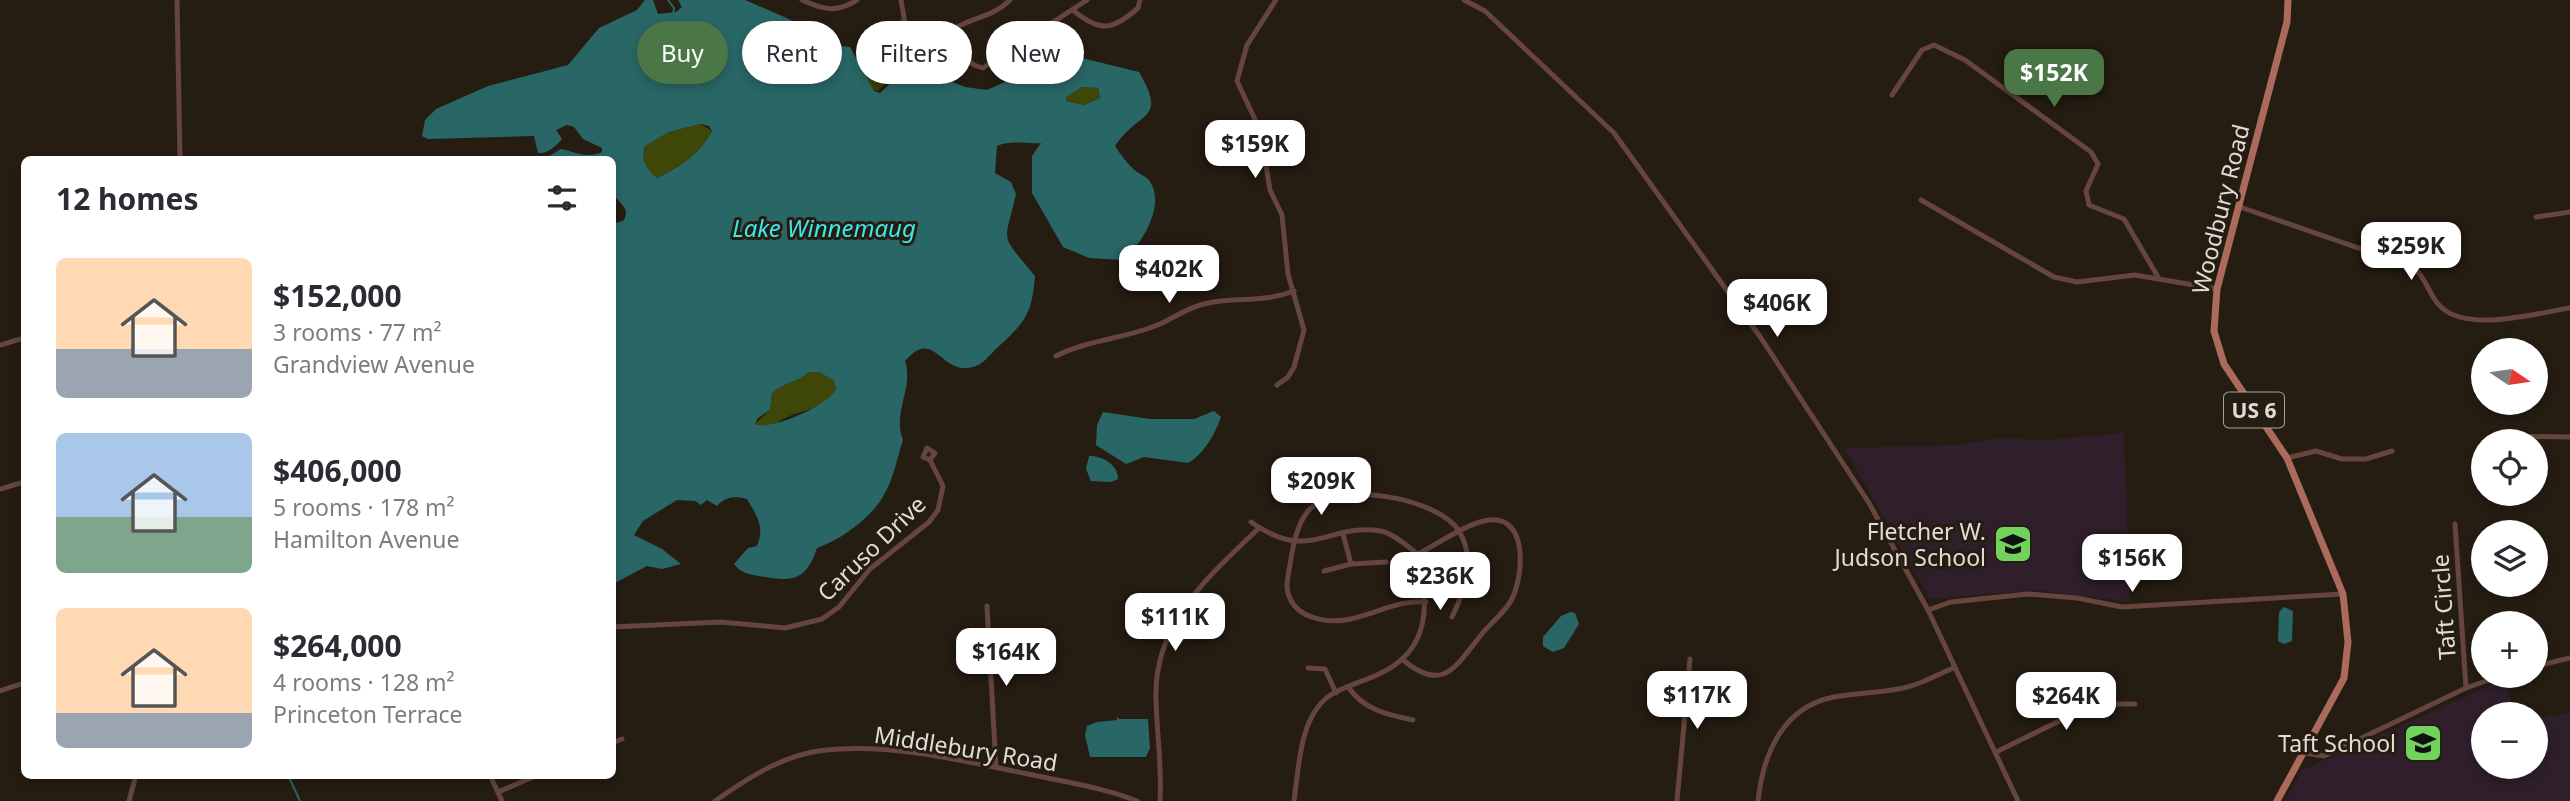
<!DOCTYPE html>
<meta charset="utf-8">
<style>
body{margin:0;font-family:"Noto Sans",sans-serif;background:#f7f7f7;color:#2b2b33;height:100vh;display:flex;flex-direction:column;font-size:26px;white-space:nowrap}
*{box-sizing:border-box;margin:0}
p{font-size:23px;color:#7c7c81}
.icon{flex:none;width:38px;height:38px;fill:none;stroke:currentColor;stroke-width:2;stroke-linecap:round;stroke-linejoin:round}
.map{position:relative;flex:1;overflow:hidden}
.panel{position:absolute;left:21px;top:156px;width:595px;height:623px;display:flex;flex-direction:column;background:#fff;border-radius:10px;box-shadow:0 4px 10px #0003}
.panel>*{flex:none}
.banner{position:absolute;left:637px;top:21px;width:665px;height:63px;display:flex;gap:14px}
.needle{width:46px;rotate:103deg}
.tools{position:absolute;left:2471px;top:338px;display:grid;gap:14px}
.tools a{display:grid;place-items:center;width:77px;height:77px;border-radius:50%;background:#fff;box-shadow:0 4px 10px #0003;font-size:35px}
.price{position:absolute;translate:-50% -60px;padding:0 16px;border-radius:14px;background:#fff;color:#222;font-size:23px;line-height:46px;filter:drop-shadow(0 2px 4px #0008)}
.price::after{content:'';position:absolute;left:50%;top:42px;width:21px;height:16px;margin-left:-10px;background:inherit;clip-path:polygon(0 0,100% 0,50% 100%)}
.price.current{background:#4b7646;color:#fff}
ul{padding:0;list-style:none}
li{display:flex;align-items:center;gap:21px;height:175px;padding:0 35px}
li span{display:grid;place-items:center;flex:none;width:196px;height:140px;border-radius:10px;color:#555}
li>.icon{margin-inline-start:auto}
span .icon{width:84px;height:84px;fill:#fffc;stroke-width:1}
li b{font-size:30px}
h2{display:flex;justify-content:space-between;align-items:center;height:84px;padding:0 35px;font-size:30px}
.pill{padding:0 24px;border-radius:32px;background:#fff;box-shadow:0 4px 10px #0003;font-size:24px;line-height:63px}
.pill.current{background:#4b7646;color:#fff}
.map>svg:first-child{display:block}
.education{fill:#2e1f2b}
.green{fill:#394202}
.forest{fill:#3e4708}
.water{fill:#296666;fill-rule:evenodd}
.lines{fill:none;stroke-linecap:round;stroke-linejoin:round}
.stream{stroke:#296666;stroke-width:2}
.minor{stroke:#65453e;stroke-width:5}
.major{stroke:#ac6a5d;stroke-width:7}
.labels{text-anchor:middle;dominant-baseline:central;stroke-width:6;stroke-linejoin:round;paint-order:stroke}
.shield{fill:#251c12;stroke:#a9a29a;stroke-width:2}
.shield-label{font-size:21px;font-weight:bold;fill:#e2dcd5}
.street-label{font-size:23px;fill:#e2dcd5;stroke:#251c12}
.poi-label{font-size:23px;fill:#e2dcd5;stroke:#251c12;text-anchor:end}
.water-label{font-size:24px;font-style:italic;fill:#3ce7e9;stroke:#251c12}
</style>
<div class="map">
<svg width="2570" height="801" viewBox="0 0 2570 801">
<rect width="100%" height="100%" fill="#251c12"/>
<g class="education">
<path d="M2124 433 2130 602 2036 590 1930 599 1844 448 1958 445 1998 438 2044 440Z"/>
<path d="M2505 679 2514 714H2483V766H2536V719L2570 712V801H2285L2302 770Z"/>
</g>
<path class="green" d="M903 18 909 29 906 74 892 78 877 91 871 89 857 55 866 30C880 37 892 25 903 18Z"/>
<g class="forest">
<path d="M1082 87 1098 88 1100 98 1084 105 1066 101V97Z"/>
<path d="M700 124 712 131C700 154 680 167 656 178 646 169 642 159 645 146L669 132Z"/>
<path d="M809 372H819L834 381 836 389C825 410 803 409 785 418 779 421 776 425 771 427 764 428 760 426 755 424L770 410 772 393C784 382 797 383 809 372Z"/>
</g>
<g class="water">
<path d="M645 0H653L658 14 676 12 682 7 678 0H745L789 19 831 45 850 47 874 91 880 93 894 80 940 77 965 87 987 90 1030 71 1049 58 1078 57 1139 72C1168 122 1139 110 1115 146 1121 155 1128 165 1137 172 1141 175 1148 177 1150 182 1166 205 1141 246 1123 260L1089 258 1063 247 1032 193V156L1041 143C1026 144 1010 140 997 146L995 173 1011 182 1016 194C1004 247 999 232 1035 276 1032 316 1024 323 996 349 986 359 980 368 965 368 939 368 932 329 905 361 914 388 892 412 903 440 897 458 894 477 885 493 873 517 842 539 817 548 806 582 791 582 759 576 748 574 741 573 734 564L748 548 757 546C765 527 757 516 747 499 735 496 726 496 717 506L707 500 701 505 695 501 677 500 643 521 634 535 662 549 681 564 662 569 647 566 613 584 612 224 623 221C633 206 615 203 612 190 611 181 612 169 612 159H544L561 149C575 152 588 159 602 152V148L583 139 574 127 567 125 556 130 562 139C556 146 548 154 538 153L534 136 428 139 422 136 425 120 436 109 488 86 568 65 599 28 637 10ZM1082 87 1098 88 1100 98 1084 105 1066 101V97ZM700 124 709 126 712 131C700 154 680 167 657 178 646 169 641 159 645 146L669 132ZM809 372H819L834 381 836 389C828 406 770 431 755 424L758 418 770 410 772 393C784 382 797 383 809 372Z"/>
<path d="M1214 411 1221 417C1215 434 1204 454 1188 463L1144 457 1126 464 1096 445 1097 425 1103 412 1150 419H1194Z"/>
<path d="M1089 456C1102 456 1118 464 1118 479L1111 482 1091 481 1086 469Z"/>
<path d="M2284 607 2293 611 2292 641 2284 644 2278 641 2279 612Z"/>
<path d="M1570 612 1575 613 1579 624 1564 648 1553 652 1543 646V637L1561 616Z"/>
<path d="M1117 716 1119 719H1148L1150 748 1146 757H1090L1085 735 1087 726 1097 722 1117 720Z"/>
</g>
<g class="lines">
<g class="stream">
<path d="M668 0 674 8 673 15"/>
<path d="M288 775 300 801"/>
</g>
<g class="minor">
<path d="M177 0 180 159"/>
<path d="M802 0C824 10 836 13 857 0"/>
<path d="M901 0 908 41 918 50C936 47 946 32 961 25 980 16 995 15 1010 0"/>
<path d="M1276 0 1247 45 1237 81 1260 130 1270 190 1282 215 1288 274 1304 330 1294 367 1288 377 1277 385"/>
<path d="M1464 0 1485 11 1614 133 1761 338 1869 503 1928 610 2018 801"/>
<path d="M1074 11C1101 33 1113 30 1138 8L1140 0"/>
<path d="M941 40 974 65 983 68 1087 0"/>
<path d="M1892 95 1922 50 1934 45 1965 60 2091 152 2098 164 2086 191 2089 205 2124 219 2158 277"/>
<path d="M1921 200 2054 277 2077 282 2135 275 2217 289"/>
<path d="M2240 207 2413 267C2427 278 2428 295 2441 307 2468 333 2537 313 2570 308"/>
<path d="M2536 217 2570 212"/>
<path d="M0 345 24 338"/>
<path d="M1056 356C1088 340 1122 339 1155 326 1171 320 1186 308 1204 304 1237 296 1260 304 1294 291"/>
<path d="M2492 436 2570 437"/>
<path d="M2287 458 2316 451 2342 459H2366L2392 451"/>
<path d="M0 489 24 482"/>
<path d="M1251 522C1310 564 1329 522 1381 531 1393 533 1408 547 1418 554 1429 602 1432 650 1379 674 1363 682 1343 686 1329 696 1299 718 1299 768 1294 801"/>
<path d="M2455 524 2466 688"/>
<path d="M1343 534 1351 564"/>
<path d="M1324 571 1351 564 1386 562"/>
<path d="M1426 602C1387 598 1352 632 1312 617 1293 611 1284 595 1288 576 1292 555 1294 528 1308 511 1336 479 1439 498 1459 531 1476 559 1465 590 1452 617"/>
<path d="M987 606 996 767"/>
<path d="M1928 610 1951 602 2028 594 2077 598 2122 607 2343 594"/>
<path d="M612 627 721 622 785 628 822 619 839 607 870 569 929 522 938 510 943 486 930 460 923 457 927 448 935 453 930 460"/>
<path d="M1402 659C1443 694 1455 667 1481 635 1491 622 1504 614 1512 599 1525 572 1528 507 1480 522 1459 528 1438 544 1418 554"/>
<path d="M2536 666 2570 658"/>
<path d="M1308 668 1325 669 1336 693"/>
<path d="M1348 687C1364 710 1388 715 1413 720"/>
<path d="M0 691 24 683"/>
<path d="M612 743 622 739"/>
<path d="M1996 752 2094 704H2135"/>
<path d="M2305 753 2324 756 2466 688 2500 676"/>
<path d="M490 775 502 801"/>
<path d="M498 792 538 775"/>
<path d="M129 801 136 775"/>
<path d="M715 801C748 778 784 754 826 750 892 743 963 761 1028 774 1065 782 1102 787 1137 801"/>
<path d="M1160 801C1162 767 1157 734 1156 700 1153 623 1208 577 1259 528"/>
<path d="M1677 801 1690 659"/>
<path d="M1758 801C1763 755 1782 707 1834 697 1855 693 1877 693 1898 689 1917 686 1935 676 1953 668"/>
</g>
<path class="major" d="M2277 801 2344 678 2348 642 2343 594 2287 458 2224 364 2214 331 2217 289 2287 22 2288 0"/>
</g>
<defs>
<symbol id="school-square" viewBox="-11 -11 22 22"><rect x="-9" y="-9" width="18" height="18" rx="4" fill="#72d25d" stroke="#251c12"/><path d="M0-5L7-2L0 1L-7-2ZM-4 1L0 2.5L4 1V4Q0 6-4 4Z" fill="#111"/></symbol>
</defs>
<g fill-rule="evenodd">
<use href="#school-square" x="1991" y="522" width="44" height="44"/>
<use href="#school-square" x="2401" y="721" width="44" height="44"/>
</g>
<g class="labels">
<rect class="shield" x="2224" y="392.5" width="60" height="35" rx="5"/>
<g class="shield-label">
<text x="2254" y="410">US 6</text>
</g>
<g class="street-label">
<text transform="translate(2220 209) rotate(-76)">Woodbury Road</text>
<text transform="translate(871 548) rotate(-44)">Caruso Drive</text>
<text transform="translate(2443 607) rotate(-94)">Taft Circle</text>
<text transform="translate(966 748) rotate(9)">Middlebury Road</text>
</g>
<g class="poi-label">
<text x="1986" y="531">Fletcher W.<tspan x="1986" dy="26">Judson School</tspan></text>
<text x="2396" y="743">Taft School</text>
</g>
<g class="water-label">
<text x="824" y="227">Lake Winnemaug</text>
</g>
</g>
</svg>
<div class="tools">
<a><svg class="needle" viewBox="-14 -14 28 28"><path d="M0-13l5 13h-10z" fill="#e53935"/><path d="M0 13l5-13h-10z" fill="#7c7c81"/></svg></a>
<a><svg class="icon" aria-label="locate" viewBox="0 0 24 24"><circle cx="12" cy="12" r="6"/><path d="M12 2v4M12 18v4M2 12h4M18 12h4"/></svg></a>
<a><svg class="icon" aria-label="layers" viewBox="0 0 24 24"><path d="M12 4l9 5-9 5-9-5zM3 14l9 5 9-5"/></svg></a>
<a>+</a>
<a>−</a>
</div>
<b class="price current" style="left:2054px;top:109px">$152K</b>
<b class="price" style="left:1255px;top:180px">$159K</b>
<b class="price" style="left:2411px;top:282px">$259K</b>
<b class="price" style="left:1169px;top:305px">$402K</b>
<b class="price" style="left:1777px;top:339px">$406K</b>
<b class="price" style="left:1321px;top:517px">$209K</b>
<b class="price" style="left:2132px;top:594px">$156K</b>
<b class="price" style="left:1440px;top:612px">$236K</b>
<b class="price" style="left:1175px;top:653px">$111K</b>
<b class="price" style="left:1006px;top:688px">$164K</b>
<b class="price" style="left:1697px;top:731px">$117K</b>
<b class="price" style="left:2066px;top:732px">$264K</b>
<div class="banner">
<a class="pill current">Buy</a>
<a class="pill">Rent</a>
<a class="pill">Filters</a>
<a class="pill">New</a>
</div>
<section class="panel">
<h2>12 homes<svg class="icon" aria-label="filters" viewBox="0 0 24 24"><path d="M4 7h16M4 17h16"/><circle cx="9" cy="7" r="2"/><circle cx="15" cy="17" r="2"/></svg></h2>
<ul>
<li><span style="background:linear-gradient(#ffd9b3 65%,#9aa5b1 0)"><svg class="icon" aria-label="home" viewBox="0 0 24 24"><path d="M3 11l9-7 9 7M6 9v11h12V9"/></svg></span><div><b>$152,000</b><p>3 rooms · 77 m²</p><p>Grandview Avenue</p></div></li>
<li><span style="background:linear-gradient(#a9c7e8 60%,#7fa58c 0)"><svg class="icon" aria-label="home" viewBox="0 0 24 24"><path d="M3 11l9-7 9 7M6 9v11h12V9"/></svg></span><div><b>$406,000</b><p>5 rooms · 178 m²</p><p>Hamilton Avenue</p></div></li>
<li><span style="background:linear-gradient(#ffd9b3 75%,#9aa5b1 0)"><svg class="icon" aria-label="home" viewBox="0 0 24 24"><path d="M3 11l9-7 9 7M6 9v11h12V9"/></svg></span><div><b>$264,000</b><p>4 rooms · 128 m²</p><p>Princeton Terrace</p></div></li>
</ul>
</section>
</div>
